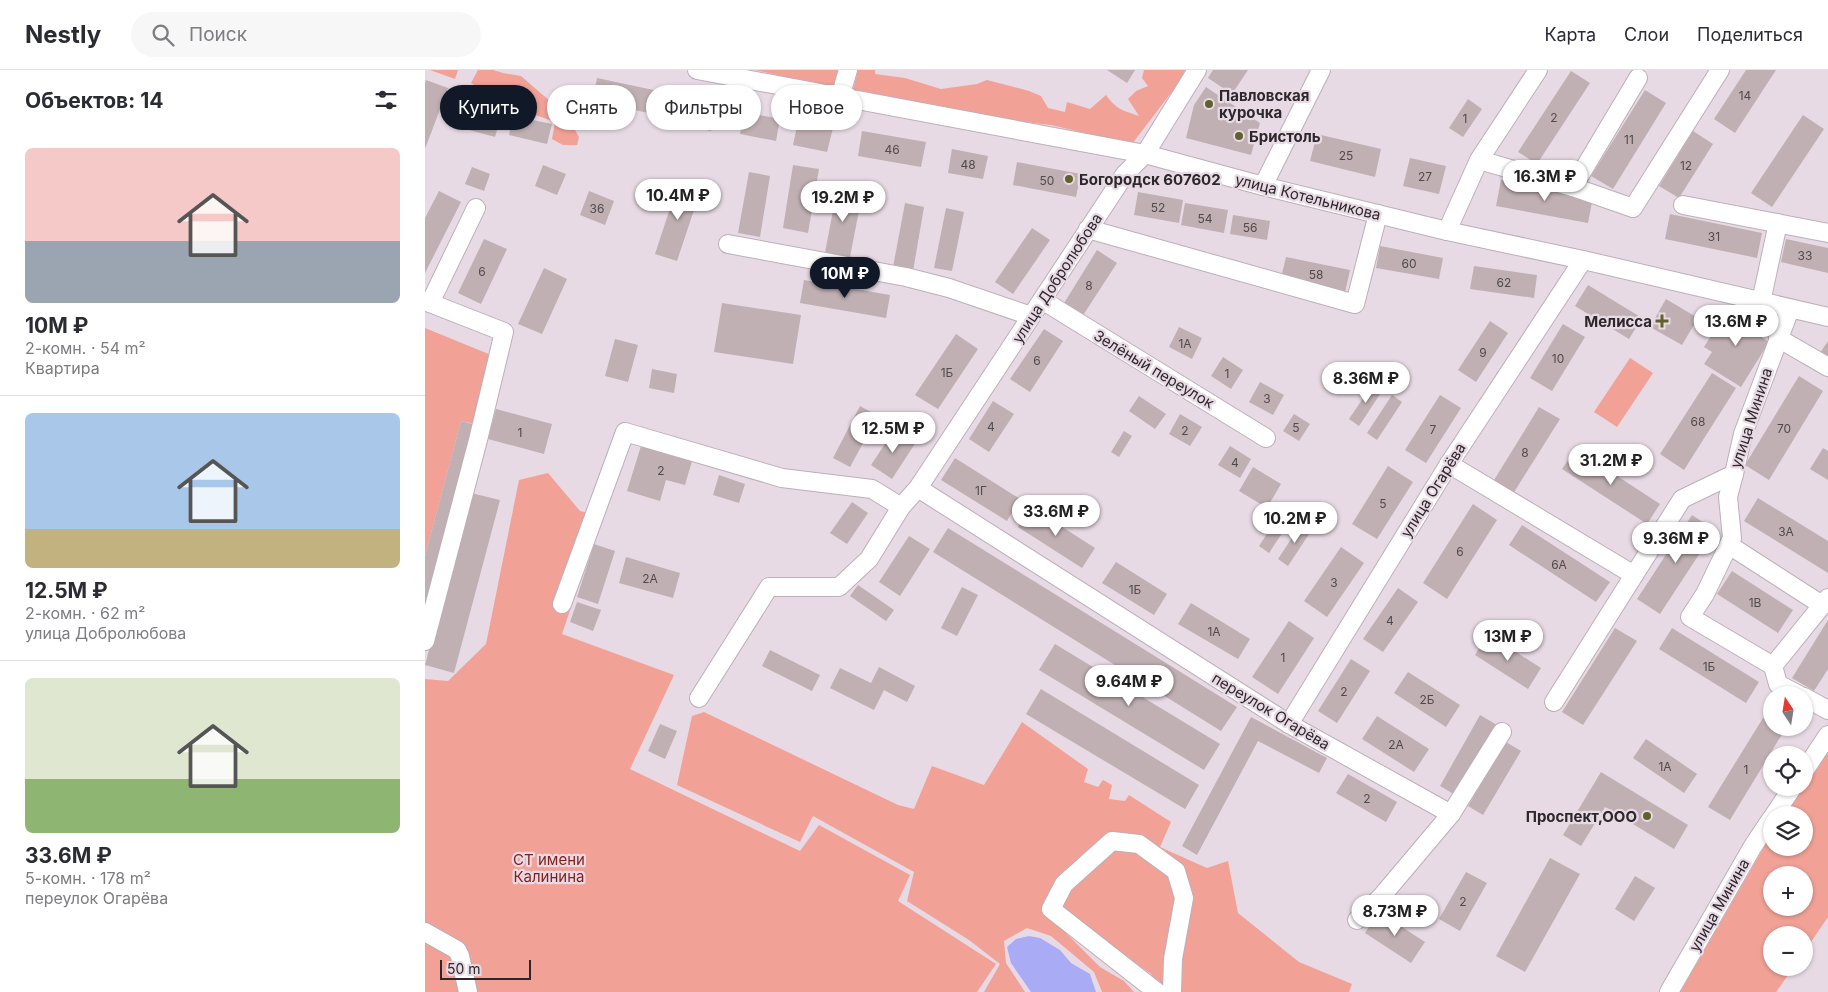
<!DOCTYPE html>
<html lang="ru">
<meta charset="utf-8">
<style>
body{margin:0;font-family:Inter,sans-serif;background:#f7f7f7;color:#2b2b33;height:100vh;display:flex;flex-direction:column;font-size:19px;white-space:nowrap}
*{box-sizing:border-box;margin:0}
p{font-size:16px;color:#7c7c81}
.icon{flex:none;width:28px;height:28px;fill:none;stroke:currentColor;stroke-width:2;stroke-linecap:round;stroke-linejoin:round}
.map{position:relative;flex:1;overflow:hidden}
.side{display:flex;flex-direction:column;background:#fff;width:425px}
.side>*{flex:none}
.top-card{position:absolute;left:15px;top:15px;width:475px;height:45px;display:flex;gap:10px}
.needle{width:32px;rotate:348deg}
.buttons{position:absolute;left:1338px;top:616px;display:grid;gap:10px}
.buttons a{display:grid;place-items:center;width:50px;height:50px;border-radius:50%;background:#fff;box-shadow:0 1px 4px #0004;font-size:25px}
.scale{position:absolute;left:15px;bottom:12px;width:91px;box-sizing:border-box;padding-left:5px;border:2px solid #2c272a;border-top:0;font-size:14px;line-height:18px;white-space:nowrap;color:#2c272a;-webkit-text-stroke:4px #e8dae4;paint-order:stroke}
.price{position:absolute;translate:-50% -42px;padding:0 11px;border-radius:18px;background:#fff;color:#222;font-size:16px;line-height:32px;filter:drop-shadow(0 1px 2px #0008)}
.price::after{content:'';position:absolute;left:50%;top:30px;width:15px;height:11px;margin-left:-8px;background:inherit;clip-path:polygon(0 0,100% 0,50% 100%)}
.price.current{background:#111827;color:#fff}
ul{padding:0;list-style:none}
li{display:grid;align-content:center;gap:10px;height:265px;padding:0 25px}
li+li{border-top:1px solid #e1e1e2}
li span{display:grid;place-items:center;height:155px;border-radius:8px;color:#555}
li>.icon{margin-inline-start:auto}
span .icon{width:90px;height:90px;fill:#fffc;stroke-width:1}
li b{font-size:21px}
h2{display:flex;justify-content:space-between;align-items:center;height:60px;padding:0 25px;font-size:21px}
.tag{padding:0 18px;border-radius:22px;background:#fff;box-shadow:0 1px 4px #0004;font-size:18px;line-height:45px}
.tag.current{background:#111827;color:#fff}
header{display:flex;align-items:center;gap:30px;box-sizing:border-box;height:70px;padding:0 25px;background:#fff;border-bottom:1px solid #e1e1e2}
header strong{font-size:24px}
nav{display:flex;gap:28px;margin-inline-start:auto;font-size:18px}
.search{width:350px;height:45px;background:#f7f7f7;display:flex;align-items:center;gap:12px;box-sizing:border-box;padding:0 18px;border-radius:28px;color:#7c7c81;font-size:19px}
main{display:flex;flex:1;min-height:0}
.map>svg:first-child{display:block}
.green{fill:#f1a196;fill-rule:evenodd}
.water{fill:#a9abf5}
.building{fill:#c0b0b3}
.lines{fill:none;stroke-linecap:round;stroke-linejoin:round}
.minor-casing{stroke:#bcafb9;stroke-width:20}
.minor{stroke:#fff;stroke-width:18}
.poi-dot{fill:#62612e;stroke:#e8dae4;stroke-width:2}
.labels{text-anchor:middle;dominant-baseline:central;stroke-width:4.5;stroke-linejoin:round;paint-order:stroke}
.number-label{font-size:12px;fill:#51494c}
.poi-label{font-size:15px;font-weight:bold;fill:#2c272a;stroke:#e8dae4;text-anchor:start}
.street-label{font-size:15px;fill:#2c272a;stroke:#e8dae4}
.park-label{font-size:15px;fill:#821f19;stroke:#e8dae4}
</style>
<header>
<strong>Nestly</strong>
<div class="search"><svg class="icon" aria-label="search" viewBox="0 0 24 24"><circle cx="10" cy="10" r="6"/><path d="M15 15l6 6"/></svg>Поиск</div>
<nav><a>Карта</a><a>Слои</a><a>Поделиться</a></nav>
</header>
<main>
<section class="side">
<h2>Объектов: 14<svg class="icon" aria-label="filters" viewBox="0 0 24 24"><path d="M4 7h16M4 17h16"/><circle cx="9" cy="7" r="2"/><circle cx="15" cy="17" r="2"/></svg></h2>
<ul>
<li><span style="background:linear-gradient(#f6c9c9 60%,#9aa5b1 0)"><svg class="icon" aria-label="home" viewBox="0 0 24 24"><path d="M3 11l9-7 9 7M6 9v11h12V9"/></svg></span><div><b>10M ₽</b><p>2-комн. · 54 m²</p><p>Квартира</p></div></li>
<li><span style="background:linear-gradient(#a9c7e8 75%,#c2b280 0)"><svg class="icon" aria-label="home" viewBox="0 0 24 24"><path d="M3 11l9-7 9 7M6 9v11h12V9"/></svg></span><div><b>12.5M ₽</b><p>2-комн. · 62 m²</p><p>улица Добролюбова</p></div></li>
<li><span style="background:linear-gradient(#dfe7d0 65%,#8fb573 0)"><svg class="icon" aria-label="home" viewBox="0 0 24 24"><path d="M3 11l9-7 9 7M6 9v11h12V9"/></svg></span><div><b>33.6M ₽</b><p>5-комн. · 178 m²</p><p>переулок Огарёва</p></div></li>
</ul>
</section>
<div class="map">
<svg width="1403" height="922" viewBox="0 0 1403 922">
<rect width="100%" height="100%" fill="#e8dae4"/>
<g class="green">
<path d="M5 0H33L30 9Z"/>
<path d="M53 0H68L78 3 96 6 126 32V43L146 53 154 67 152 75H138L127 69 130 52 105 43 81 40 63 36 62 22 46 13Z"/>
<path d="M330 0H421L416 14 401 16Z"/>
<path d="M433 0H450V4L480 8 516 19 552 14 562 10 604 21 616 26 623 38 640 42 642 32 665 39 681 25C692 40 697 40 714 46L703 29 711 21 723 16 717 8 719 0H760L752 15 707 74 626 55 558 47 463 26 428 20Z"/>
<path d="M0 258 71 287 54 355 36 351 0 486Z"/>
<path d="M1205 288 1228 303 1192 357 1169 342Z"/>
<path d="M123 403 155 441 177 446 137 564 249 605 205 699 375 781 394 755 485 805 473 831 571 894 552 922H0V609L23 611 61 574 94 410Z"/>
<path d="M279 642 473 735 489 739 507 696 559 715 597 652 663 699 659 712 673 717 678 710 687 715 684 729 700 731 704 725 746 752 735 777 782 798 803 791 813 843 874 892 927 914 924 922H739L726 904 631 838 623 845 675 897 699 911 709 922H677L669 902 626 866 602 858 579 871 581 893 600 922H559L575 894 544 870 482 831 489 802 388 746 375 772 252 715 267 646Z"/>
<path d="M1403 680V847L1379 882V865H1346V898H1368L1351 922H1255L1346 765V778H1379V745H1359ZM1346 805H1379V838H1346Z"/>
</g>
<path class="water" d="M604 866 615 868 635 880 646 893 665 904 671 922H606L586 893 582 877 591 869Z"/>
<g class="building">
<path d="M682 0H710L702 13Z"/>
<path d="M788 0H823L807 24 783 8Z"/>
<path d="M1321 0H1351L1310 63 1289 49Z"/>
<path d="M1146 1 1165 13 1112 94 1093 82Z"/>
<path d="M172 8 238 22 233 45 167 31Z"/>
<path d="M1 10 23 18 0 79V13Z"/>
<path d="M781 17 835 53 826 85 761 68 769 35Z"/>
<path d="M1220 20 1241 33 1188 119 1166 106Z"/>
<path d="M254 29 292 37 286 61 249 53Z"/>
<path d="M1043 29 1057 39 1038 67 1024 58Z"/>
<path d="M44 34 77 43 70 67 37 58Z"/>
<path d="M319 42 355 49 351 71 315 64Z"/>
<path d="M1378 45 1399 59 1347 137 1326 123Z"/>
<path d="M88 46 127 54 122 74 84 65Z"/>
<path d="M373 52 408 58 402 82 368 75Z"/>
<path d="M437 61 501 72 496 97 433 86Z"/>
<path d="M1268 61 1288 74 1254 128 1234 116Z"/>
<path d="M892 64 956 79 950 107 885 91Z"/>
<path d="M527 79 563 86 558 109 523 103Z"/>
<path d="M985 88 1021 96 1014 124 978 116Z"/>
<path d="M592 92 656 104 651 127 588 115Z"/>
<path d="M118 95 141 104 132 125 110 116Z"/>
<path d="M368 95 394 99 383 163 358 158Z"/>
<path d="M47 97 65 104 59 121 40 114Z"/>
<path d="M324 102 345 106 335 167 313 163Z"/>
<path d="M1076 110 1168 127 1163 153 1071 136Z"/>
<path d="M254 111 276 119 252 191 230 184Z"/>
<path d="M412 119 437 125 425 187 400 183Z"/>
<path d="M14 121 36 132 0 203V148Z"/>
<path d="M164 121 189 131 180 155 155 145Z"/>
<path d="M713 122 758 130 754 153 709 145Z"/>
<path d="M480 133 499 137 488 201 468 197Z"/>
<path d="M760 133 803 140 799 163 756 155Z"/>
<path d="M521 138 539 142 527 201 509 198Z"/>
<path d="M1245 144 1337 163 1332 188 1240 169Z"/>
<path d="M808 145 845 151 842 170 805 164Z"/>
<path d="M607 158 625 170 588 224 570 212Z"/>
<path d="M59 169 82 179 56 234 33 223Z"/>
<path d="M1361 169 1403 178V203L1356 192Z"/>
<path d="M955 176 1018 188 1014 209 951 198Z"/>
<path d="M672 180 692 193 655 250 636 238Z"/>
<path d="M861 187 925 200 920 223 856 208Z"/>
<path d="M1049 196 1112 205 1109 228 1045 219Z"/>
<path d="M119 198 142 209 117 264 93 254Z"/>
<path d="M379 210 465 225 461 248 375 233Z"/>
<path d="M1163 215 1217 248 1204 269 1150 236Z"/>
<path d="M1241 229 1273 248 1257 275 1225 257Z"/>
<path d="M297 233 376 245 368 294 289 282Z"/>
<path d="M1313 240 1338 256 1332 264 1344 272 1316 317 1279 294 1287 282 1279 277 1300 244 1307 249Z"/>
<path d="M1065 251 1083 263 1051 312 1033 300Z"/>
<path d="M1138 254 1160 267 1127 321 1105 308Z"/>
<path d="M754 257 777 268 767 289 744 277Z"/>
<path d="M619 259 638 271 605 322 585 309Z"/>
<path d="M531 264 553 279 513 339 490 325Z"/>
<path d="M190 269 213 275 203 312 180 306Z"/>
<path d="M1403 271V292L1393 286Z"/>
<path d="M798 287 818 300 806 319 786 306Z"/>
<path d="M227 299 252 304 249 323 224 318Z"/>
<path d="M1287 303 1311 318 1259 400 1235 384Z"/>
<path d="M1374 306 1398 321 1344 410 1320 395Z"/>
<path d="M835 312 859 325 848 345 824 332Z"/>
<path d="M949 312 959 318 934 356 924 349Z"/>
<path d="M967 325 977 332 952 370 942 363Z"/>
<path d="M1015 325 1036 338 1001 393 980 380Z"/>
<path d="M714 326 741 344 730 359 704 341Z"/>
<path d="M568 331 589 344 564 382 544 369Z"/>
<path d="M435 336 453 346 425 397 408 388Z"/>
<path d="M1114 337 1135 349 1086 427 1066 415Z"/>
<path d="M71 339 127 354 119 384 63 369Z"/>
<path d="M755 344 777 357 765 376 744 364Z"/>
<path d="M869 344 885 354 874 371 858 361Z"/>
<path d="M36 351 51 355 0 542V486Z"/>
<path d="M470 359 491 372 467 409 446 395Z"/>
<path d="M699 361 707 366 694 387 686 382Z"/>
<path d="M216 376 267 391 260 415 241 410 235 431 202 421Z"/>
<path d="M805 376 826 389 815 408 793 395Z"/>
<path d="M1398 378 1403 381V410L1385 399Z"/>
<path d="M1151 379 1235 434 1222 454 1137 399Z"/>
<path d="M530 388 595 429 582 451 516 410Z"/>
<path d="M963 396 988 412 952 469 927 454Z"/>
<path d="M828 397 856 414 842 438 814 421Z"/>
<path d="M294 405 320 414 314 433 288 425Z"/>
<path d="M46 423 75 430 29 603 0 595Z"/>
<path d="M1333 428 1403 471V503L1319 451Z"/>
<path d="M427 432 443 443 422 474 405 463Z"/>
<path d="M1048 434 1072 450 1022 529 998 513Z"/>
<path d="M606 437 670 478 657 498 593 457Z"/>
<path d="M859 438 869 445 844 483 834 476Z"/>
<path d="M1267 445 1290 460 1235 544 1212 529Z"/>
<path d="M878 451 888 458 863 496 853 489Z"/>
<path d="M1097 455 1185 512 1171 532 1084 475Z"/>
<path d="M523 458 812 637 796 661 508 482Z"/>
<path d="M484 466 505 479 475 526 454 512Z"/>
<path d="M169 474 190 481 173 534 152 527Z"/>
<path d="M916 477 939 493 902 547 879 531Z"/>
<path d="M201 487 255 503 248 528 194 513Z"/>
<path d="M691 492 742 524 729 545 677 513Z"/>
<path d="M1307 501 1368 540 1353 563 1292 524Z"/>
<path d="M433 515 469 540 461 551 425 526Z"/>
<path d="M537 517 553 525 532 566 516 558Z"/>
<path d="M973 518 993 532 958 582 938 569Z"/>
<path d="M152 532 176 540 168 561 145 552Z"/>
<path d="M766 533 825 569 813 589 753 554Z"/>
<path d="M1403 550V599L1389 621 1367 608Z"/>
<path d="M864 551 889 568 853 624 827 607Z"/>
<path d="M1190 558 1212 571 1158 655 1137 642Z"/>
<path d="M1247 558 1334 612 1321 633 1234 579Z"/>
<path d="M1063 564 1116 598 1103 619 1050 585Z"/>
<path d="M630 574 795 674 779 700 614 600Z"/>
<path d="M345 580 395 605 387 621 337 596Z"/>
<path d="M926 589 945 601 912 653 893 641Z"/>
<path d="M454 597 490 616 482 632 459 620 449 640 405 618 415 598 446 613Z"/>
<path d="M983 602 1035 635 1021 657 969 623Z"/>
<path d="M616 619 774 715 760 739 601 644Z"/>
<path d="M1055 645 1072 655 1032 726 1015 716Z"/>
<path d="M952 646 1004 679 989 702 937 669Z"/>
<path d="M826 647 902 688 894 703 833 671 772 785 757 776Z"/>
<path d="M1338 648 1346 653V658H1354L1359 661 1305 750 1283 737Z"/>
<path d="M235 654 252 661 240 689 223 681Z"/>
<path d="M1221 669 1272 704 1259 723 1208 688Z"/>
<path d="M1081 672 1096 681 1058 745 1043 736Z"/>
<path d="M1176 702 1263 755 1249 779 1180 737 1156 776 1138 765Z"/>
<path d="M923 704 972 732 961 752 911 723Z"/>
<path d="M1125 788 1155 804 1100 902 1071 886Z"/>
<path d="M1041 802 1062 813 1035 861 1014 849Z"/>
<path d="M1210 806 1230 818 1209 851 1190 839Z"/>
<path d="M954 842 1000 872 986 893 940 863Z"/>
</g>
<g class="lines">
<defs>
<g id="minor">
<path d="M272 0 720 84 838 116 1022 161 1158 190 1403 247"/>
<path d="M415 27 423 0"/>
<path d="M1054 90 1148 117 1208 138 1295 0"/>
<path d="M838 116 896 0"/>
<path d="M1148 117 1213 8"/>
<path d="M1258 135 1403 163"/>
<path d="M663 159 930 234 953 144"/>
<path d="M1022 161 1054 90 1113 0"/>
<path d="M303 174 481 207 524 218 606 246"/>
<path d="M617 230 841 368"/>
<path d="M0 231 79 262 53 370 0 571"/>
<path d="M1336 232 1353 153"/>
<path d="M5 233 51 138"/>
<path d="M1353 268 1403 297"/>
<path d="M1024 394 1209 505"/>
<path d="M1309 404 1303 427 1307 468 1280 524 1265 547 1348 596 1353 614 1374 625"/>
<path d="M493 418 864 654 1026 744"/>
<path d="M1304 475 1397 535"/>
<path d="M137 534 200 362 357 408 447 419 476 437"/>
<path d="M1348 596 1403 528"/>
<path d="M1379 627 1403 640"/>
<path d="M274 628 344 517H414L444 489 476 437 493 418 700 104 720 84 772 0"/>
<path d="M1129 632 1257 429 1309 404 1318 364 1365 239"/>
<path d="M864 654 1024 394 1158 190"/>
<path d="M1379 701 1403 665"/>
<path d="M1349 745 1367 718"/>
<path d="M932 850 956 827 1026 744 1077 662"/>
<path d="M0 862 32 880 35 886 43 922"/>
<path d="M732 922 626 839 639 814 687 771 714 774 751 801 759 828 748 889 747 922"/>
<path d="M1244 922 1328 776 1346 749"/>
</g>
</defs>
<use href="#minor" class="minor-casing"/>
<use href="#minor" class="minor"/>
</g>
<g class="poi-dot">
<circle cx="784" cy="34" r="5"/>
<circle cx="814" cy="66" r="5"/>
<circle cx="644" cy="109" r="5"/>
<path d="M1234.5 243.5h5v5h5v5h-5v5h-5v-5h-5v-5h5z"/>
<circle cx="1222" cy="746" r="5"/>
</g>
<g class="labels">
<g class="number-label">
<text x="1320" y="25">14</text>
<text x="1129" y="47">2</text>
<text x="1040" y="48">1</text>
<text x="1204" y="69">11</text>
<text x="467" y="79">46</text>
<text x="921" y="85">25</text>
<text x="543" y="94">48</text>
<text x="1261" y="95">12</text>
<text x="1000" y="106">27</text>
<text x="622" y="110">50</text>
<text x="733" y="137">52</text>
<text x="172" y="138">36</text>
<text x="780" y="148">54</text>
<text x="825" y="157">56</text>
<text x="1289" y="166">31</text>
<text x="1380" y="185">33</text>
<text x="984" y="193">60</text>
<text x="57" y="201">6</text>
<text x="891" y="204">58</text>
<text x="1079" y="212">62</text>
<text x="664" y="215">8</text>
<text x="760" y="273">1А</text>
<text x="1058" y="282">9</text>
<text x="1133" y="288">10</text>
<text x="612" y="290">6</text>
<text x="522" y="302">1Б</text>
<text x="802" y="303">1</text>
<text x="842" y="328">3</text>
<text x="1273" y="351">68</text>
<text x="566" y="356">4</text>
<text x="871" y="357">5</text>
<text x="1359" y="358">70</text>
<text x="1008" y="359">7</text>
<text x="760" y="360">2</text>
<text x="95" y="362">1</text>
<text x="1100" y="382">8</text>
<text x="810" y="392">4</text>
<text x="236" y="400">2</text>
<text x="556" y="420">1Г</text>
<text x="958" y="433">5</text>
<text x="1361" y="461">3А</text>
<text x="1035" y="481">6</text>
<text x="1134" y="494">6А</text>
<text x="225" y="508">2А</text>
<text x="909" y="512">3</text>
<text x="710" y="519">1Б</text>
<text x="1330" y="532">1В</text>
<text x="965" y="550">4</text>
<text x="789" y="561">1А</text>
<text x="858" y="587">1</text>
<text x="1284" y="596">1Б</text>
<text x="919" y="621">2</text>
<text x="1002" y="629">2Б</text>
<text x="971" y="674">2А</text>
<text x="1240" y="696">1А</text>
<text x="1321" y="699">1</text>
<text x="942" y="728">2</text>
<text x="1038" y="831">2</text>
</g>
<g class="poi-label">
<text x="794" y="25">Павловская<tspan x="794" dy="17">курочка</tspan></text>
<text x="824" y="66">Бристоль</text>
<text x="654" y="109">Богородск 607602</text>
<text x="1227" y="251" text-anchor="end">Мелисса</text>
<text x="1212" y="746" text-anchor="end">Проспект,ООО</text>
</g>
<g class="street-label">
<text transform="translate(883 127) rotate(14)">улица Котельникова</text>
<text transform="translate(632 208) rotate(-57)">улица Добролюбова</text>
<text transform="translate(729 299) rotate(31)">Зелёный переулок</text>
<text transform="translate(1326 348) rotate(-72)">улица Минина</text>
<text transform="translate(1008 420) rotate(-58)">улица Огарёва</text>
<text transform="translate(846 641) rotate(31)">переулок Огарёва</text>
<text transform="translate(1294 835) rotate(-60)">улица Минина</text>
</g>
<g class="park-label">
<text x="124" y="789">СТ имени<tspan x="124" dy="17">Калинина</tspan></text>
</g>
</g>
</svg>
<div class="buttons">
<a><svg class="needle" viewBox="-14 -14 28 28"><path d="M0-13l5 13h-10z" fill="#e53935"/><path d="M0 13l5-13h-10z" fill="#7c7c81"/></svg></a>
<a><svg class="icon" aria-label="locate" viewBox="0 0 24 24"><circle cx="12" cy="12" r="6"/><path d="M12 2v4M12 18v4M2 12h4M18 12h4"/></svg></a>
<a><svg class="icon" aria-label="layers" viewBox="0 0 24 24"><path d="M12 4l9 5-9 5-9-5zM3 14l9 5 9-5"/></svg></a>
<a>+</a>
<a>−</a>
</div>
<div class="scale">50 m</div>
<b class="price" style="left:1120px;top:132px">16.3M ₽</b>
<b class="price" style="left:253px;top:151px">10.4M ₽</b>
<b class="price" style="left:418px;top:153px">19.2M ₽</b>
<b class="price current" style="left:420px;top:229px">10M ₽</b>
<b class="price" style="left:1311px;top:277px">13.6M ₽</b>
<b class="price" style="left:941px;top:334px">8.36M ₽</b>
<b class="price" style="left:468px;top:384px">12.5M ₽</b>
<b class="price" style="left:1186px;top:416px">31.2M ₽</b>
<b class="price" style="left:631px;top:467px">33.6M ₽</b>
<b class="price" style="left:870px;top:474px">10.2M ₽</b>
<b class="price" style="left:1251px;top:494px">9.36M ₽</b>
<b class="price" style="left:1083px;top:592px">13M ₽</b>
<b class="price" style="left:704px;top:637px">9.64M ₽</b>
<b class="price" style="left:970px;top:867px">8.73M ₽</b>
<div class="top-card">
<a class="tag current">Купить</a>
<a class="tag">Снять</a>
<a class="tag">Фильтры</a>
<a class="tag">Новое</a>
</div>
</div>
</main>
